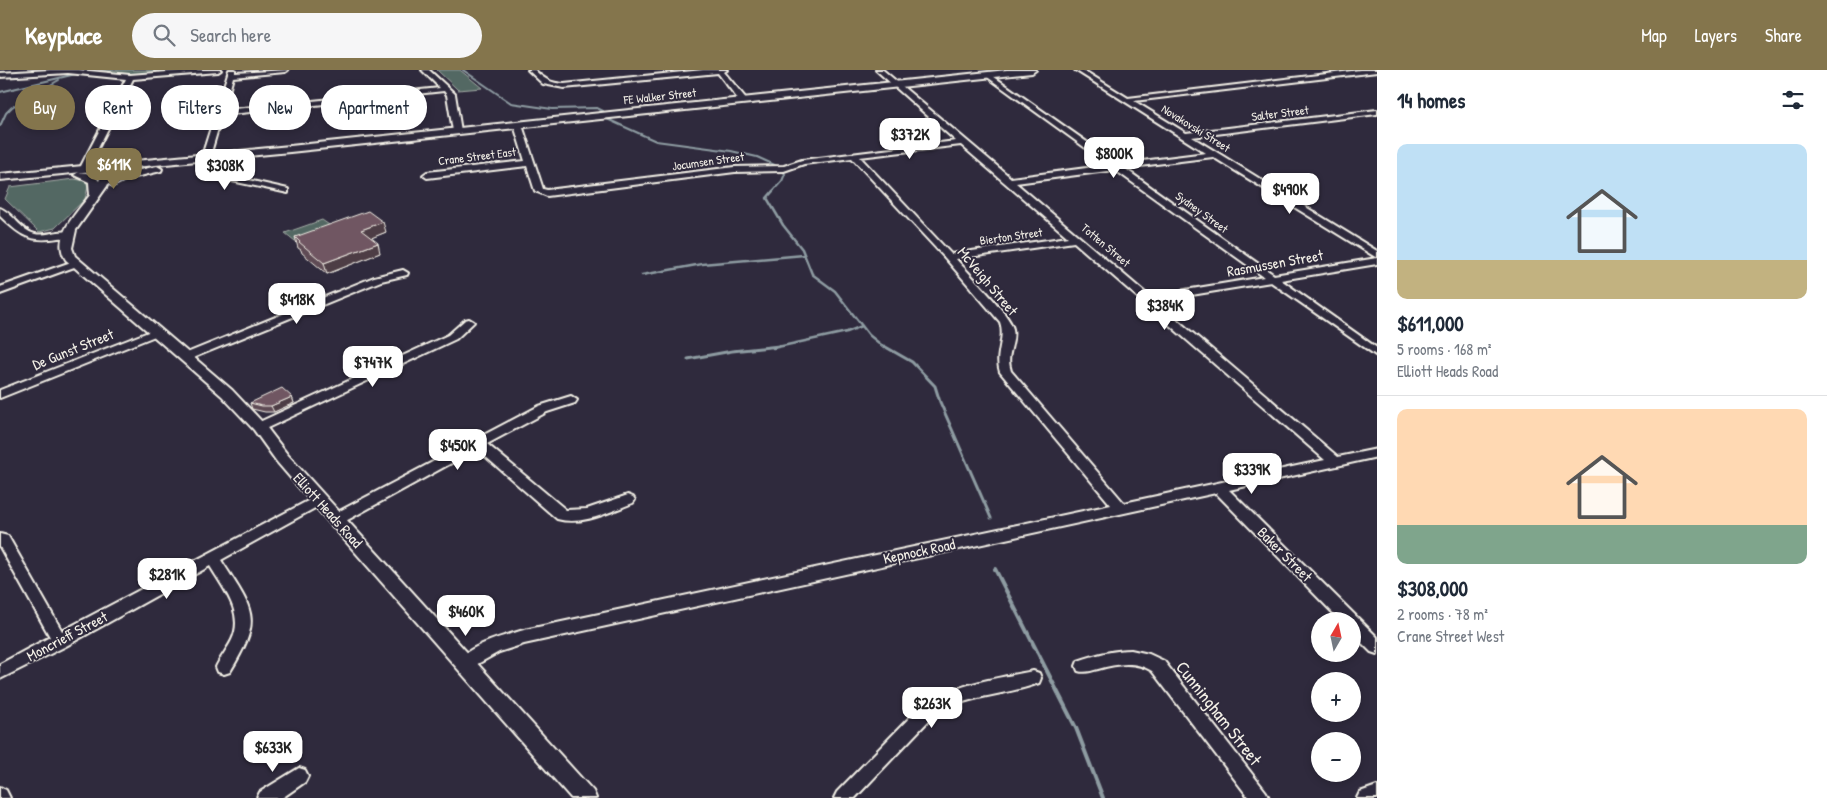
<!DOCTYPE html>
<meta charset="utf-8">
<style>
body{margin:0;font-family:"Patrick Hand",sans-serif;background:#f6f6f7;color:#1f2937;height:100vh;display:flex;flex-direction:column;font-size:19px;white-space:nowrap}
*{box-sizing:border-box;margin:0}
p{font-size:16px;color:#747a83}
.icon{flex:none;width:28px;height:28px;fill:none;stroke:currentColor;stroke-width:2;stroke-linecap:round;stroke-linejoin:round}
.map{position:relative;flex:1;overflow:hidden}
.drawer{display:flex;flex-direction:column;background:#fff;width:450px}
.drawer>*{flex:none}
.hud{position:absolute;left:15px;top:15px;width:475px;height:45px;display:flex;gap:10px}
.needle{width:32px;rotate:9deg}
.fabs{position:absolute;left:1311px;top:542px;display:grid;gap:10px}
.fabs a{display:grid;place-items:center;width:50px;height:50px;border-radius:50%;background:#fff;box-shadow:0 2px 8px #0003;font-size:25px}
.price{position:absolute;translate:-50% -42px;padding:0 11px;border-radius:10px;background:#fff;color:#222;font-size:16px;line-height:32px;filter:drop-shadow(0 1px 2px #0008)}
.price::after{content:'';position:absolute;left:50%;top:30px;width:15px;height:11px;margin-left:-8px;background:inherit;clip-path:polygon(0 0,100% 0,50% 100%)}
.price.current{background:#84754c;color:#fff}
ul{padding:0;list-style:none}
li{display:grid;align-content:center;gap:10px;height:265px;padding:0 20px}
li+li{border-top:1px solid #e0e1e3}
li span{display:grid;place-items:center;height:155px;border-radius:10px;color:#555}
li>.icon{margin-inline-start:auto}
span .icon{width:90px;height:90px;fill:#fffc;stroke-width:1}
li b{font-size:21px}
h2{display:flex;justify-content:space-between;align-items:center;height:60px;padding:0 20px;font-size:21px}
.pill{padding:0 18px;border-radius:22px;background:#fff;box-shadow:0 2px 8px #0003;font-size:18px;line-height:45px}
.pill.current{background:#84754c;color:#fff}
header{display:flex;align-items:center;gap:30px;box-sizing:border-box;height:70px;padding:0 25px;background:#84754c;color:#fff}
header strong{font-size:24px}
nav{display:flex;gap:28px;margin-inline-start:auto;font-size:18px}
.search{width:350px;height:45px;background:#f6f6f7;display:flex;align-items:center;gap:12px;box-sizing:border-box;padding:0 18px;border-radius:28px;color:#747a83;font-size:19px}
main{display:flex;flex:1;min-height:0}
.map>svg:first-child{display:block}
.green{fill:#536863;stroke:#a4aca6}
.lines{fill:none;stroke-linecap:round;stroke-linejoin:round}
.stream-far3{stroke:#8e9ca2;stroke-width:2}
.stream-far2{stroke:#8e9ca2;stroke-width:2.5}
.stream-far1{stroke:#8e9ca2;stroke-width:3}
.stream{stroke:#8e9ca2;stroke-width:4}
.minor-casing{stroke:#f4f1e8;stroke-width:4}
.tertiary-casing{stroke:#f4f1e8;stroke-width:4}
.secondary-casing{stroke:#f4f1e8;stroke-width:4}
.minor{fill:#2f2a3d;fill-rule:evenodd}
.tertiary{fill:#2f2a3d;fill-rule:evenodd}
.secondary{fill:#2f2a3d;fill-rule:evenodd}
.wall{fill:#5f4b54;stroke:#f4f1e8}
.shaded-wall{fill:#4e3d45;stroke:#f4f1e8}
.building{fill:#6f5762;stroke:#f4f1e8}
.labels{text-anchor:middle;dominant-baseline:central;stroke-width:4;stroke-linejoin:round;paint-order:stroke}
.far-street-label{font-size:12px;fill:#f4f1e8;stroke:#2f2a3d}
.street-label{font-size:15px;fill:#f4f1e8;stroke:#2f2a3d}
.near-street-label{font-size:18px;fill:#f4f1e8;stroke:#2f2a3d}
</style>
<header>
<strong>Keyplace</strong>
<div class="search"><svg class="icon" aria-label="search" viewBox="0 0 24 24"><circle cx="10" cy="10" r="6"/><path d="M15 15l6 6"/></svg>Search here</div>
<nav><a>Map</a><a>Layers</a><a>Share</a></nav>
</header>
<main>
<div class="map">
<svg width="1377" height="728" viewBox="0 0 1377 728">
<rect width="100%" height="100%" fill="#2f2a3d"/>
<filter id="ink" filterUnits="userSpaceOnUse"><feTurbulence type="fractalNoise" baseFrequency=".02" numOctaves="2"/><feDisplacementMap in="SourceGraphic" scale="10" xChannelSelector="R" yChannelSelector="G"/><feConvolveMatrix kernelMatrix="1 2 1 2 8 2 1 2 1" color-interpolation-filters="sRGB"/></filter>
<g filter="url(#ink)">
<g class="green">
<path d="M102 0H194L127 5 95 2Z"/>
<path d="M437 0H460L482 18 458 20Z"/>
<path d="M74 109 86 111 88 117 85 129 55 158 39 162 5 129 10 117Z"/>
<path d="M322 150 332 157 295 171 285 163Z"/>
</g>
<g class="lines">
<g class="stream-far3">
<path d="M463 0 511 33 552 39 597 38 603 41"/>
<path d="M86 2 95 0"/>
<path d="M0 22 80 3"/>
<path d="M607 49 656 71 731 81 757 87 779 97"/>
<path d="M0 56 6 43 12 37 59 10"/>
<path d="M772 122 782 111 785 104 782 100"/>
</g>
<g class="stream-far2">
<path d="M773 121 767 128 783 155 802 179 812 204 835 221 869 265 885 278"/>
<path d="M642 205 702 194 804 185"/>
<path d="M773 278 847 262 862 256"/>
</g>
<g class="stream-far1">
<path d="M884 276 912 292 935 316 940 332 991 448"/>
<path d="M688 289 732 281 779 276"/>
</g>
<path class="stream" d="M995 499 1076 658 1103 728"/>
<defs>
<g id="minor">
<path d="M50 0H79L130 5 192 0H221L218 2 133 9 88 98 84 101 80 98 126 9 68 3 0 7V3Z"/>
<path d="M229 0H235V3L288 0 285 2 233 7 224 40 440 18 422 0H429L455 24 461 61 457 63 453 61 447 25 444 21 222 45 210 86 203 88 202 86Z"/>
<path d="M528 0H535C543 9 551 13 564 14L703 0H727L724 2 748 31 741 33 718 3 564 18 543 14Z"/>
<path d="M876 0H883L1011 108 1109 95 986 6V4H990L1118 94 1206 83 1075 0H1083L1128 28 1360 0H1377V2L1134 31 1186 63 1377 40V44L1192 67 1377 181V188L1213 87 1124 98 1274 205 1377 188V194L1281 210 1377 278V286L1271 212 1155 231 1338 387 1377 379V387L1229 420 1377 567V584L1371 582 1352 563V551H1341L1216 423 524 574 499 582 472 597 466 599 460 597 458 592C466 576 507 565 524 560L1111 435 1000 302C994 284 1006 269 1000 252L946 189 852 88 804 94 784 101 735 102 547 126 535 121 527 96 427 108 423 105 427 102 525 91 514 55 518 53 522 55 543 119 547 120 734 97 784 96 802 90 956 71ZM961 75 1068 167 951 184 860 87ZM1115 100 1264 207 1149 226 1016 113ZM1074 172 1325 390 1124 433 1011 301C1005 284 1016 274 1013 259 1010 244 968 203 956 189Z"/>
<path d="M235 81 242 83 226 105 288 119V123L218 108V103Z"/>
<path d="M0 138C13 143 20 160 35 164 46 167 64 157 73 164 68 167 63 168 58 168 29 173 20 165 0 146Z"/>
<path d="M74 191 77 192V196L0 224V217Z"/>
<path d="M403 200 408 203 407 205 381 211 190 289H182L180 287 182 285 374 207Z"/>
<path d="M469 249 474 252 456 269 263 360 259 361 253 357 255 354 448 265 465 250Z"/>
<path d="M156 259 160 260 161 262 160 264 0 328V320Z"/>
<path d="M571 326 577 330 575 333 547 342 487 374 566 440 587 439 628 425 633 427 635 430 633 433C609 442 583 456 557 449L477 379 342 453H332L330 449 332 445 539 336Z"/>
<path d="M319 425 324 427 326 430 324 433 221 490C253 541 264 547 230 602L224 604 218 602 216 597C220 588 227 580 232 570 245 543 223 518 210 496L66 576 0 609V594L50 567 0 477V464L8 466 62 561Z"/>
<path d="M1131 580 1149 584 1164 591 1266 722 1269 728H1249L1152 601C1134 590 1117 594 1098 599 1091 601 1085 603 1078 601L1076 596 1078 591C1095 585 1113 580 1131 580Z"/>
<path d="M1033 601 1039 603 1041 608 1039 613C1001 627 967 624 932 647L855 728H834L837 722 920 637C954 614 994 609 1033 601Z"/>
<path d="M299 698 305 700 308 706 305 712 282 728H257L260 722Z"/>
<path d="M1377 716V728H1357L1360 722Z"/>
<path d="M0 717 6 720 10 728H0Z"/>
</g>
<path id="tertiary" d="M116 91 121 94 113 103 107 116 76 160 72 178 75 186 232 320 264 354 287 384 325 426 593 721 596 728H571L313 434 277 392 254 360 222 326 66 190C51 167 76 144 90 125L89 112 74 105 79 102C87 103 94 104 99 111L104 100Z"/>
<g id="secondary">
<path d="M1007 0H1036L1032 3 290 82 0 110V104L290 76Z"/>
<path d="M157 96 162 99 161 101 127 109 113 116 107 113 119 105Z"/>
</g>
</defs>
<use href="#minor" class="minor-casing"/>
<use href="#tertiary" class="tertiary-casing"/>
<use href="#secondary" class="secondary-casing"/>
<use href="#minor" class="minor"/>
<use href="#tertiary" class="tertiary"/>
<use href="#secondary" class="secondary"/>
</g>
<g class="wall">
<path d="M386 162 371 168 380 183 327 204 302 183 301 180 298 178 295 167Z"/>
<path d="M292 327 294 333 274 342H265L252 339 250 333Z"/>
</g>
<g class="shaded-wall">
<path d="M383 152 386 162 364 171 361 160Z"/>
<path d="M378 173 380 183 327 204 324 193Z"/>
<path d="M292 327 294 333 274 342 271 336Z"/>
</g>
<g class="building">
<path d="M368 141 383 152 361 160 378 173 324 193 299 172H300L295 167Z"/>
<path d="M282 318 292 327 271 336H262L250 333Z"/>
</g>
</g>
<g class="labels">
<g class="far-street-label">
<text transform="translate(660 26) rotate(-6)">FE Walker Street</text>
<text transform="translate(1280 43) rotate(-7)">Salter Street</text>
<text transform="translate(1196 58) rotate(32)">Novakovski Street</text>
<text transform="translate(477 86) rotate(-7)">Crane Street East</text>
<text transform="translate(708 91) rotate(-8)">Jocumsen Street</text>
<text transform="translate(1202 142) rotate(36)">Sydney Street</text>
<text transform="translate(1011 166) rotate(-8)">Bierton Street</text>
<text transform="translate(1106 175) rotate(40)">Totten Street</text>
</g>
<g class="street-label">
<text transform="translate(1275 193) rotate(-10)">Rasmussen Street</text>
<text transform="translate(988 211) rotate(50)">McVeigh Street</text>
<text transform="translate(73 279) rotate(-22)">De Gunst Street</text>
<text transform="translate(328 440) rotate(48)">Elliott Heads Road</text>
<text transform="translate(919 481) rotate(-12)">Kepnock Road</text>
<text transform="translate(1285 484) rotate(45)">Baker Street</text>
<text transform="translate(67 566) rotate(-28)">Moncrieff Street</text>
</g>
<g class="near-street-label">
<text transform="translate(1219 643) rotate(52)">Cunningham Street</text>
</g>
</g>
</svg>
<div class="fabs">
<a><svg class="needle" viewBox="-14 -14 28 28"><path d="M0-13l5 13h-10z" fill="#e53935"/><path d="M0 13l5-13h-10z" fill="#747a83"/></svg></a>
<a>+</a>
<a>−</a>
</div>
<b class="price" style="left:910px;top:90px">$372K</b>
<b class="price" style="left:1114px;top:109px">$800K</b>
<b class="price current" style="left:114px;top:120px">$611K</b>
<b class="price" style="left:225px;top:121px">$308K</b>
<b class="price" style="left:1290px;top:145px">$490K</b>
<b class="price" style="left:297px;top:255px">$418K</b>
<b class="price" style="left:1165px;top:261px">$384K</b>
<b class="price" style="left:373px;top:318px">$747K</b>
<b class="price" style="left:458px;top:401px">$450K</b>
<b class="price" style="left:1252px;top:425px">$339K</b>
<b class="price" style="left:167px;top:530px">$281K</b>
<b class="price" style="left:466px;top:567px">$460K</b>
<b class="price" style="left:932px;top:659px">$263K</b>
<b class="price" style="left:273px;top:703px">$633K</b>
<div class="hud">
<a class="pill current">Buy</a>
<a class="pill">Rent</a>
<a class="pill">Filters</a>
<a class="pill">New</a>
<a class="pill">Apartment</a>
</div>
</div>
<section class="drawer">
<h2>14 homes<svg class="icon" aria-label="filters" viewBox="0 0 24 24"><path d="M4 7h16M4 17h16"/><circle cx="9" cy="7" r="2"/><circle cx="15" cy="17" r="2"/></svg></h2>
<ul>
<li><span style="background:linear-gradient(#bfe0f5 75%,#c2b280 0)"><svg class="icon" aria-label="home" viewBox="0 0 24 24"><path d="M3 11l9-7 9 7M6 9v11h12V9"/></svg></span><div><b>$611,000</b><p>5 rooms · 168 m²</p><p>Elliott Heads Road</p></div></li>
<li><span style="background:linear-gradient(#ffd9b3 75%,#7fa58c 0)"><svg class="icon" aria-label="home" viewBox="0 0 24 24"><path d="M3 11l9-7 9 7M6 9v11h12V9"/></svg></span><div><b>$308,000</b><p>2 rooms · 78 m²</p><p>Crane Street West</p></div></li>
</ul>
</section>
</main>
